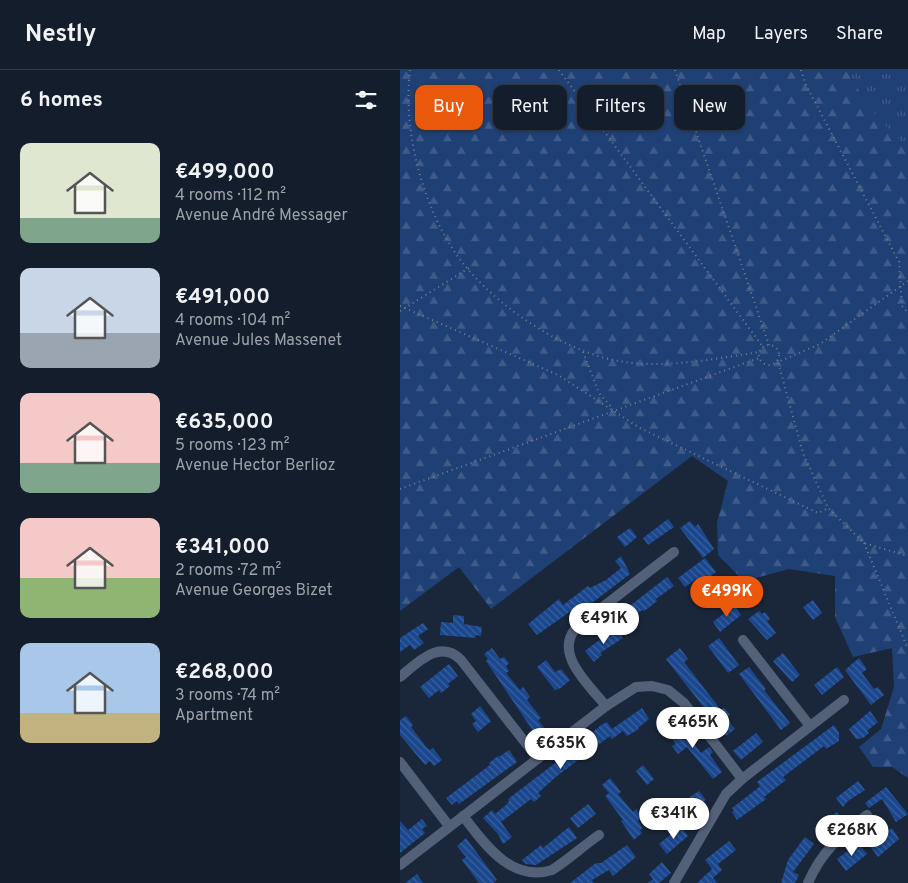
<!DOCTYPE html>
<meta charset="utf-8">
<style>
body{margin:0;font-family:Overpass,sans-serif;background:#212a38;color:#f1f3f6;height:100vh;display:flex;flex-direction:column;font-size:19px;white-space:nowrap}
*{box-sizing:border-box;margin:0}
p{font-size:16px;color:#9da2a9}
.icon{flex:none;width:28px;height:28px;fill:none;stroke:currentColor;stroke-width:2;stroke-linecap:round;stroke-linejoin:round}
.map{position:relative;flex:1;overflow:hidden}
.drawer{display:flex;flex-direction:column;background:#141d2c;width:400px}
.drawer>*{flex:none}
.guide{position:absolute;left:15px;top:15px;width:418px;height:45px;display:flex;gap:10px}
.price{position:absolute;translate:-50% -42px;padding:0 11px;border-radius:18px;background:#fff;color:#222;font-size:16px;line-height:32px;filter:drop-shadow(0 1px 2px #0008)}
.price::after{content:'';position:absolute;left:50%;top:30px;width:15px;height:11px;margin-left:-8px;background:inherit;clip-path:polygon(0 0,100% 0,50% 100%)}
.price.selected{background:#ea580c;color:#fff}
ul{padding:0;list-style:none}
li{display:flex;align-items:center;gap:15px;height:125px;padding:0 20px}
li span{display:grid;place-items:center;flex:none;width:140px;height:100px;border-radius:10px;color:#555}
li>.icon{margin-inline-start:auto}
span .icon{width:60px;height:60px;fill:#fffc;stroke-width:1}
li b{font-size:21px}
h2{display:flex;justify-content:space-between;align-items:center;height:60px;padding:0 20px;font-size:21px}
.tag{padding:0 18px;border-radius:10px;background:#141d2c;box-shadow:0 1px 4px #0004,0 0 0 1px #333b48;font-size:18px;line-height:45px}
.tag.selected{background:#ea580c;color:#fff}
header{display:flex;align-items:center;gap:30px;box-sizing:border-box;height:70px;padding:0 25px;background:#141d2c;border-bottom:1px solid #333b48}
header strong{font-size:24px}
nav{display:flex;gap:28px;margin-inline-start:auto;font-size:18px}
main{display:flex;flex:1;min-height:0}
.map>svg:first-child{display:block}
.grass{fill:url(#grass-tufts)}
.forest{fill:url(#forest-firs)}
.building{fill:url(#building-back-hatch)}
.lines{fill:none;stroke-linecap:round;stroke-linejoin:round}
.path{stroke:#747e8f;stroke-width:2;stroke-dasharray:1 4;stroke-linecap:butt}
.street{stroke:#536178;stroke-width:10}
</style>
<header>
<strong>Nestly</strong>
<nav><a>Map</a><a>Layers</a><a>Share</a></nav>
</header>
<main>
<section class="drawer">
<h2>6 homes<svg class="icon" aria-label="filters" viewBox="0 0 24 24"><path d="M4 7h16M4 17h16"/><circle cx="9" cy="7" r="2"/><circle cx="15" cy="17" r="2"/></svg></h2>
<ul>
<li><span style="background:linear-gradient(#dfe7d0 75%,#7fa58c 0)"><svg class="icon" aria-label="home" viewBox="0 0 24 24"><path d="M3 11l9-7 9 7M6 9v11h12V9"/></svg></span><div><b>€499,000</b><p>4 rooms · 112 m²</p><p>Avenue André Messager</p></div></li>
<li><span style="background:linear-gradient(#c9d6e8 65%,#9aa5b1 0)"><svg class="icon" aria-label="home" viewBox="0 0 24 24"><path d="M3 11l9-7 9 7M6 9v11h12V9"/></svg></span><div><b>€491,000</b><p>4 rooms · 104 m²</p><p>Avenue Jules Massenet</p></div></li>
<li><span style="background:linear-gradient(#f6c9c9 70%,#7fa58c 0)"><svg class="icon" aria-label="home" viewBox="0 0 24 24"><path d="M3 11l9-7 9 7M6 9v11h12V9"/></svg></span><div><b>€635,000</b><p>5 rooms · 123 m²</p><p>Avenue Hector Berlioz</p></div></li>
<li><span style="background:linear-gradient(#f6c9c9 60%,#8fb573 0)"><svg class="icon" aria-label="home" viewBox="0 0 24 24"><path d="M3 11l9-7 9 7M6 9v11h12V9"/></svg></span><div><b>€341,000</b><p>2 rooms · 72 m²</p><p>Avenue Georges Bizet</p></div></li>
<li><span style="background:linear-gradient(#a9c7e8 70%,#c2b280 0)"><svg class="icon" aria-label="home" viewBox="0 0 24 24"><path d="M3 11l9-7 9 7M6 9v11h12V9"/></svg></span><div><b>€268,000</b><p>3 rooms · 74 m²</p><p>Apartment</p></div></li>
</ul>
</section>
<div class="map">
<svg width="508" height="813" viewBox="0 0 508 813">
<defs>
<pattern id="grass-tufts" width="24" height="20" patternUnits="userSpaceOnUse" patternTransform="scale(1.25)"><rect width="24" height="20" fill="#1f4075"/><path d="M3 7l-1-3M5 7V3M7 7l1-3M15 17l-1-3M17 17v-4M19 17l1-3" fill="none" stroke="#3f5b89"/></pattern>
<pattern id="forest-firs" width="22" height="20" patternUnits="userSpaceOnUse" patternTransform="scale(1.25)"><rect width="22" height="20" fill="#1f4075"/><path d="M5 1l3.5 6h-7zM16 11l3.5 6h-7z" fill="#3f5b89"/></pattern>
<pattern id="building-back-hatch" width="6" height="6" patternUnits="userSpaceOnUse" patternTransform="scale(1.25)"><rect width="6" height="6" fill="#1a478e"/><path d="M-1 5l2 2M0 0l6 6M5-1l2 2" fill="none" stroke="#3a619e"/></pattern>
</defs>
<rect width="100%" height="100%" fill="#1a273a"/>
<path class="grass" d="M446 0H508V80L474 44Z"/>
<path class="forest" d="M0 0H446L473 42 508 79V708L492 697H473L459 677 481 659 494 617 492 578 453 587 435 547V506L389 499 344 511 318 485 317 453 328 411 292 386 91 539 59 497 0 541Z"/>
<g class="building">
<path d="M268 449 274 457 248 475 243 468Z"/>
<path d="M290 451 295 457 298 454 314 479 303 488 280 458Z"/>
<path d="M230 458 237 467 225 477 217 467Z"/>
<path d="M221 486 230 504 180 542 179 540 173 544 171 541 137 565 128 554 159 529 163 535 188 516 190 518 206 510 221 498 215 491Z"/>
<path d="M305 488 316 502 300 514 296 509 285 517 278 508Z"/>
<path d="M267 507 274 516 256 529 257 531 251 536 244 541 242 540 224 554 218 545Z"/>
<path d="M413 530 422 543 413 550 403 537Z"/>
<path d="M334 535 341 545 320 562 313 552Z"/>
<path d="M359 541 362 544 365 542 370 549 367 551 376 563 367 570 348 549Z"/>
<path d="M53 545 64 546V554L82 557 81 566 76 565 75 568 40 565 41 552 53 553Z"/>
<path d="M23 553 28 559 18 566 24 573 14 580 10 575 0 582V568Z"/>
<path d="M215 558 223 568 200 583 202 585 194 592 185 581Z"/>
<path d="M319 568 339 595 328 603 308 576Z"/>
<path d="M92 578 100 589 104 587 109 593 106 596 109 601 106 603 120 620 123 617 130 627 127 630 141 648 138 650 146 660 137 667 86 591 88 589 84 584Z"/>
<path d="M280 578 288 589 284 592 321 640 324 638 330 645 326 648 335 659 326 666 266 589Z"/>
<path d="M383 583 400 605 392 612 373 591Z"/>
<path d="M459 588 467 599 462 603 474 619 478 617 484 625 471 635 445 600Z"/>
<path d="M146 590 155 602 161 599 170 610 161 618 155 620 137 597Z"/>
<path d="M49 594 58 606 48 614 50 616 41 623 39 620 29 628 20 617Z"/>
<path d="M349 597 366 619 364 620 390 653 381 660 339 604Z"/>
<path d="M437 597 444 607 422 625 414 615Z"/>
<path d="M80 636 91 651 78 662 72 654 76 651 71 644Z"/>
<path d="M242 638 249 649 238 658 239 659 227 666 223 661 212 669 210 666 157 706 138 723 141 726 134 732 131 729 101 752 112 767 103 774 98 764 83 748 92 740 95 744 106 735 109 731 108 729 167 684 201 655 207 652 212 659Z"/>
<path d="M470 641 478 652 467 661 469 663 463 668 456 669 449 659Z"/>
<path d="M6 646 13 655 11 657 27 678 30 680 33 678 42 690 34 696 30 691 25 695 0 665V650Z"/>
<path d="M276 650 301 683 309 677 313 682 310 685 322 702 313 709 287 677 278 684 272 676 276 674 265 658Z"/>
<path d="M434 655 439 663V671L426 679 424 676 383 707 386 710 364 727 366 729 337 750 332 742 334 740 332 738 358 718 360 716 357 712Z"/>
<path d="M356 663 363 672 341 690 333 681Z"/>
<path d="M109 680 117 692 59 734 57 731 52 735 46 728 90 695 89 693 98 686 99 687Z"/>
<path d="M243 695 254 709 247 715 236 701Z"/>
<path d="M210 708 221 722 218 724 233 742 236 739 242 747 238 751 243 758 240 760 242 763 234 770 221 751 223 750 205 726 209 723 202 715Z"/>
<path d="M458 711 465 720 448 731 443 737 436 728Z"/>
<path d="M486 717 508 744 496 752 482 729 469 738 465 733Z"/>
<path d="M299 721 306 730 279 751 270 740Z"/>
<path d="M188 734 196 744 178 758 170 748Z"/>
<path d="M437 742 444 752 421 769 414 758Z"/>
<path d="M22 749 27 756 22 759 25 763 0 783V751L8 760Z"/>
<path d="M281 756 288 766 267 784 259 774Z"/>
<path d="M169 757 177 768 171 772 136 795 126 794 122 790 141 775 143 778Z"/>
<path d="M492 758 499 769 478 787 469 775Z"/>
<path d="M405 767 414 774 393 802 399 805 395 813H381L388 790Z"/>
<path d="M66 768 97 810 93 813H79L62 790 66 787 57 776Z"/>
<path d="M329 771 336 780 318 794 322 800 313 808 317 813H297L312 799 305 790Z"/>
<path d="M458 773 467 784 446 801 437 789Z"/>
<path d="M227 775 236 787 213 806 209 800 192 810 194 813H170L196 793H201Z"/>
<path d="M262 792 271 803 259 813H248L253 809 249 804Z"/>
<path d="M17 804 23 813H5Z"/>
</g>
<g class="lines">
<g class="path">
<path d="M10 0C3 59 21 131 54 181 87 230 155 277 213 290 262 300 311 289 360 282"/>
<path d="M159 0 363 277"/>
<path d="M275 0 369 275"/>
<path d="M401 0 406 15 499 192 502 236 508 243"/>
<path d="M508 211 420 274 378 292 403 383 428 438 464 473 508 486"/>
<path d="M0 236 158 305 240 358 418 443 428 438"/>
<path d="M0 241 69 198"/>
<circle cx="369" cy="285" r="10"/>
<path d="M183 282 199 323 213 339"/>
<path d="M0 419 359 288"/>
<path d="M464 473 508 579"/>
</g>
<g class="street">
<path d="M343 570 410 656"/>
<path d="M0 607C17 593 40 568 61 590L138 689"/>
<path d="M206 636C190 616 152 583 177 557L274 482"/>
<path d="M0 692 49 756"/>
<path d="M63 746C84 773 111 813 152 800 168 790 183 776 199 765"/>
<path d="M0 795 206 636 236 617 252 616 268 620 284 633 342 709"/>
<path d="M274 813 326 724 342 709 444 630"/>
<path d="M408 813C421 782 441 765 467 745"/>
</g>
</g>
</svg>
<b class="price selected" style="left:327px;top:548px">€499K</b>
<b class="price" style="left:204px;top:575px">€491K</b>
<b class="price" style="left:293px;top:679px">€465K</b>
<b class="price" style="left:161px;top:700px">€635K</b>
<b class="price" style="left:274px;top:770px">€341K</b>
<b class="price" style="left:452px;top:787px">€268K</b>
<div class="guide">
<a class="tag selected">Buy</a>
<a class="tag">Rent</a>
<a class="tag">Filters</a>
<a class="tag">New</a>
</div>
</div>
</main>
